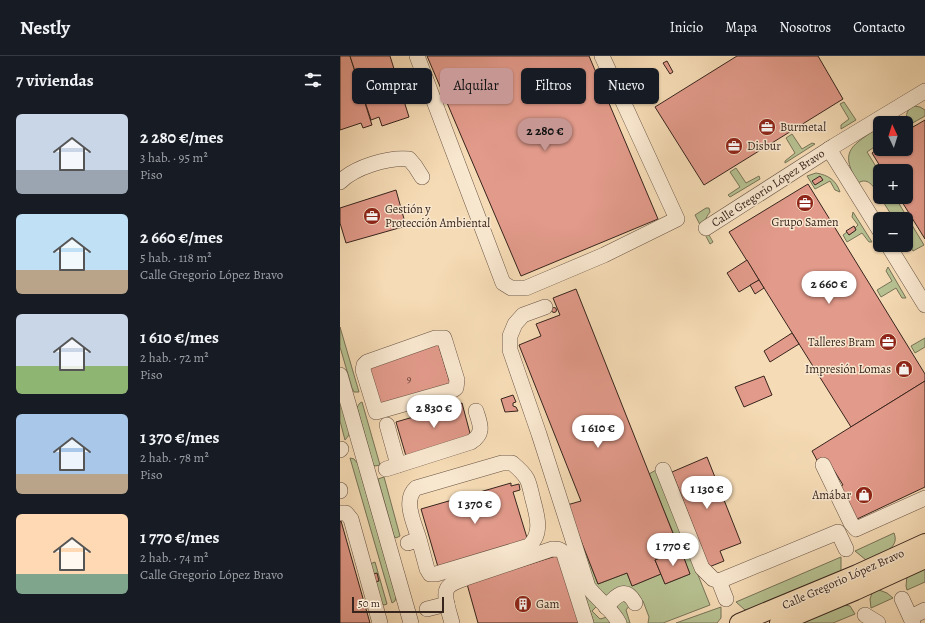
<!DOCTYPE html>
<html lang="es">
<meta charset="utf-8">
<style>
body{margin:0;font-family:Alegreya,serif;background:#242831;color:#f1f3f6;height:100vh;display:flex;flex-direction:column;font-size:15px;white-space:nowrap}
*{box-sizing:border-box;margin:0}
p{font-size:13px;color:#9ea1a6}
.icon{flex:none;width:22px;height:22px;fill:none;stroke:currentColor;stroke-width:2;stroke-linecap:round;stroke-linejoin:round}
.map{position:relative;flex:1;overflow:hidden}
.side{display:flex;flex-direction:column;background:#171b24;width:340px}
.side>*{flex:none}
.top-card{position:absolute;left:12px;top:12px;width:380px;height:36px;display:flex;gap:8px}
.needle{width:26px;rotate:356deg}
.buttons{position:absolute;left:533px;top:60px;display:grid;gap:8px}
.buttons a{display:grid;place-items:center;width:40px;height:40px;border-radius:6px;background:#171b24;box-shadow:0 1px 3px #0004;font-size:20px}
.scale{position:absolute;left:12px;bottom:10px;width:92px;box-sizing:border-box;padding-left:4px;border:2px solid #37241d;border-top:0;font-size:11px;line-height:14px;white-space:nowrap;color:#37241d;-webkit-text-stroke:3px #f9e8d0;paint-order:stroke}
.price{position:absolute;translate:-50% -34px;padding:0 9px;border-radius:14px;background:#fff;color:#222;font-size:13px;line-height:26px;filter:drop-shadow(0 1px 2px #0008)}
.price::after{content:'';position:absolute;left:50%;top:24px;width:12px;height:9px;margin-left:-6px;background:inherit;clip-path:polygon(0 0,100% 0,50% 100%)}
.price.current{background:#c59692;color:#111}
ul{padding:0;list-style:none}
li{display:flex;align-items:center;gap:12px;height:100px;padding:0 16px}
li span{display:grid;place-items:center;flex:none;width:112px;height:80px;border-radius:6px;color:#555}
li>.icon{margin-inline-start:auto}
span .icon{width:48px;height:48px;fill:#fffc;stroke-width:1}
li b{font-size:17px}
h2{display:flex;justify-content:space-between;align-items:center;height:48px;padding:0 16px;font-size:17px}
.pill{padding:0 14px;border-radius:6px;background:#171b24;box-shadow:0 1px 3px #0004;font-size:14px;line-height:36px}
.pill.current{background:#c59692;color:#111}
header{display:flex;align-items:center;gap:24px;box-sizing:border-box;height:56px;padding:0 20px;background:#171b24;border-bottom:1px solid #363941}
header strong{font-size:19px}
nav{display:flex;gap:22px;margin-inline-start:auto;font-size:14px}
main{display:flex;flex:1;min-height:0}
.map>svg:first-child{display:block}
.green{fill:#b7c292;stroke:#777358}
.building{fill:#e29a8a;stroke:#37241d}
.lines{fill:none;stroke-linecap:round;stroke-linejoin:round}
.minor-casing{stroke:#675243;stroke-width:16}
.major-casing{stroke:#37241d;stroke-width:20}
.minor{stroke:#f9e8d0;stroke-width:15}
.major{stroke:#f6dcb6;stroke-width:18}
.labels{text-anchor:middle;dominant-baseline:central;stroke-width:3;stroke-linejoin:round;paint-order:stroke}
.number-label{font-size:10px;fill:#624238}
.poi-label{font-size:12px;fill:#37241d;stroke:#f9e8d0;text-anchor:start}
.street-label{font-size:12px;fill:#37241d;stroke:#f9e8d0}
</style>
<header>
<strong>Nestly</strong>
<nav><a>Inicio</a><a>Mapa</a><a>Nosotros</a><a>Contacto</a></nav>
</header>
<main>
<section class="side">
<h2>7 viviendas<svg class="icon" aria-label="filters" viewBox="0 0 24 24"><path d="M4 7h16M4 17h16"/><circle cx="9" cy="7" r="2"/><circle cx="15" cy="17" r="2"/></svg></h2>
<ul>
<li><span style="background:linear-gradient(#c9d6e8 70%,#9aa5b1 0)"><svg class="icon" aria-label="home" viewBox="0 0 24 24"><path d="M3 11l9-7 9 7M6 9v11h12V9"/></svg></span><div><b>2 280 €/mes</b><p>3 hab. · 95 m²</p><p>Piso</p></div></li>
<li><span style="background:linear-gradient(#bfe0f5 70%,#b9a48a 0)"><svg class="icon" aria-label="home" viewBox="0 0 24 24"><path d="M3 11l9-7 9 7M6 9v11h12V9"/></svg></span><div><b>2 660 €/mes</b><p>5 hab. · 118 m²</p><p>Calle Gregorio López Bravo</p></div></li>
<li><span style="background:linear-gradient(#c9d6e8 65%,#8fb573 0)"><svg class="icon" aria-label="home" viewBox="0 0 24 24"><path d="M3 11l9-7 9 7M6 9v11h12V9"/></svg></span><div><b>1 610 €/mes</b><p>2 hab. · 72 m²</p><p>Piso</p></div></li>
<li><span style="background:linear-gradient(#a9c7e8 75%,#b9a48a 0)"><svg class="icon" aria-label="home" viewBox="0 0 24 24"><path d="M3 11l9-7 9 7M6 9v11h12V9"/></svg></span><div><b>1 370 €/mes</b><p>2 hab. · 78 m²</p><p>Piso</p></div></li>
<li><span style="background:linear-gradient(#ffd9b3 75%,#7fa58c 0)"><svg class="icon" aria-label="home" viewBox="0 0 24 24"><path d="M3 11l9-7 9 7M6 9v11h12V9"/></svg></span><div><b>1 770 €/mes</b><p>2 hab. · 74 m²</p><p>Calle Gregorio López Bravo</p></div></li>
</ul>
</section>
<div class="map">
<svg width="585" height="567" viewBox="0 0 585 567">
<rect width="100%" height="100%" fill="#f6dcb6"/>
<filter id="stains"><feTurbulence type="fractalNoise" baseFrequency=".005" numOctaves="4"/><feColorMatrix values="0 0 0 0 .2 0 0 0 0 .09 0 0 0 0 .02 0 0 0 .5 -.17"/></filter>
<radialGradient id="worn" r=".72"><stop offset=".6" stop-color="#630" stop-opacity="0"/><stop offset="1" stop-color="#630" stop-opacity=".3"/></radialGradient>
<g class="green">
<path d="M504 46 516 64 501 73V69L509 63 500 48Z"/>
<path d="M574 50 580 51 585 54V60L569 69C565 62 565 54 574 50Z"/>
<path d="M535 74H540V87L527 96 540 117V141C535 133 529 120 518 127 500 97 509 91 535 74Z"/>
<path d="M452 78 462 93 472 87 475 88 445 107V105L455 97 446 82Z"/>
<path d="M396 112 406 127 419 120 420 123 390 141 388 139 400 131 390 116Z"/>
<path d="M476 117C488 119 496 124 500 136L495 134 490 125 475 133 467 120Z"/>
<path d="M540 141H555L584 189 573 195 566 183V163H554Z"/>
<path d="M366 152H369L370 156C360 169 366 173 373 186L370 188 355 159Z"/>
<path d="M513 156 532 186H529L522 177 507 186 503 179 507 176 509 179 516 174 515 172 518 169 512 161Z"/>
<path d="M548 211 566 242H562L556 232 541 241 537 234 552 225 546 215Z"/>
<path d="M0 271 19 336H14L12 332 0 291Z"/>
<path d="M585 282V291L575 297 571 290Z"/>
<path d="M0 345 9 376V379L5 384 0 365Z"/>
<path d="M22 346 40 409 35 410 33 408 17 351 20 347Z"/>
<path d="M10 402 14 403 18 408 56 541 55 545 52 547Z"/>
<path d="M316 414 370 549 323 567H308L309 561 303 545 267 541 254 531 244 497 246 496 258 528 287 517 292 530 321 518 325 528 350 518 309 418Z"/>
<path d="M44 421 60 480 56 482 54 480 38 423Z"/>
<path d="M554 477C561 494 537 499 526 504L515 495Z"/>
<path d="M501 501V515L408 555 405 554 396 546Z"/>
<path d="M35 506 47 548 44 549 41 547 30 508Z"/>
<path d="M585 512V526L567 534 566 530 567 520Z"/>
<path d="M539 534 547 537 553 542 531 552 530 543 532 537Z"/>
<path d="M244 537 257 550 252 555 260 563 267 561 273 567H254Z"/>
<path d="M279 544 291 548 286 554 290 567H285L277 553V550Z"/>
<path d="M504 549 510 550 515 558 493 567H462Z"/>
<path d="M381 551V562L377 567H336Z"/>
</g>
<g class="building">
<path d="M0 0H10L32 69 23 72 21 67 0 74Z"/>
<path d="M10 0H50L69 61 42 70 39 61 31 64Z"/>
<path d="M87 0H249L318 163 181 220Z"/>
<path d="M397 0H478L503 43 364 129 315 51Z"/>
<path d="M327 5 333 16 330 18 323 7Z"/>
<path d="M585 64V183L559 141H566V115H543L532 97 540 91V93H566V75Z"/>
<path d="M480 120 483 124 475 129 472 125Z"/>
<path d="M468 128 585 318V325L511 371 389 176Z"/>
<path d="M56 134 66 170 6 187 0 167V152Z"/>
<path d="M514 170 516 174 509 179 506 175Z"/>
<path d="M407 204 419 224 399 236 387 217Z"/>
<path d="M419 224 424 232 415 238 410 229Z"/>
<path d="M236 233 340 495 315 504 321 518 292 530 287 517 258 528 227 449 241 445 179 289 201 280 196 268 220 259 213 242Z"/>
<circle cx="214" cy="254" r="2.5"/>
<path d="M452 277 459 288 430 306 424 295Z"/>
<path d="M98 287 111 330 39 353 27 313Z"/>
<path d="M424 320 432 339 404 351 395 331Z"/>
<path d="M585 325V431L515 464 500 430 503 429 487 403 479 408 472 395Z"/>
<path d="M173 339 176 346 173 347V350L176 351 178 355 165 356 161 343Z"/>
<path d="M122 347 131 381 66 400 56 366Z"/>
<path d="M367 401 401 487 380 495 384 505 369 511 332 416Z"/>
<path d="M171 427V430L179 428 180 434 173 436 188 485 98 511 81 453Z"/>
<path d="M1 465 30 567H0V466Z"/>
<path d="M341 494 350 518 325 528 315 504Z"/>
<path d="M219 499 239 567H138L127 528Z"/>
<path d="M37 517 39 525 35 526 33 518Z"/>
</g>
<g class="lines">
<defs>
<g id="minor">
<path d="M77 0 163 227 171 232H186L264 199 337 163 262 0"/>
<path d="M489 93 540 175"/>
<path d="M0 126C15 111 48 101 69 103L75 110 82 121"/>
<path d="M366 172 494 90 585 35"/>
<path d="M548 189 585 249"/>
<path d="M205 251 183 259 175 268 170 280V294L199 378 248 531C257 543 272 553 279 567"/>
<path d="M95 282H104L105 285 117 324 116 332 113 334 36 356 23 314 24 309 27 306Z"/>
<path d="M0 319 71 567"/>
<path d="M47 369 58 409"/>
<path d="M0 394 1 393"/>
<path d="M483 409 511 467 516 473 585 442"/>
<path d="M46 413 131 386C145 377 140 368 136 355"/>
<path d="M323 414 362 512 373 523 379 525"/>
<path d="M0 434V435"/>
<path d="M0 457H6L11 463 40 567"/>
<path d="M68 487 79 483 87 513 90 518H96L189 490C203 477 197 460 193 444 191 437 190 429 187 423 183 416 178 412 172 407H162L76 432C62 444 75 469 79 483"/>
<path d="M386 543 379 525 498 476 506 493"/>
<path d="M562 543 573 567"/>
<path d="M266 551C275 541 285 529 295 547"/>
<path d="M87 553 107 548"/>
<path d="M525 559 538 567"/>
<path d="M571 561 585 554"/>
<path d="M112 567C110 559 103 540 107 533 110 527 120 524 126 522L212 493C218 493 221 493 224 498L246 567"/>
</g>
<g id="major">
<path d="M399 567 517 518 585 487"/>
<path d="M439 567 515 535 585 503"/>
</g>
</defs>
<use href="#minor" class="minor-casing"/>
<use href="#major" class="major-casing"/>
<use href="#minor" class="minor"/>
<use href="#major" class="major"/>
</g>
<defs>
<symbol id="office-disc" viewBox="-11 -11 22 22"><circle r="9.5" fill="#8f2418" stroke="#f9e8d0"/><path d="M-6-3h4V-5.5h4V-3h4V5H-6ZM-1-4.5V-3h2v-1.5ZM-6 0V1H6V0Z" fill="#fff"/></symbol>
<symbol id="shop-disc" viewBox="-11 -11 22 22"><circle r="9.5" fill="#8f2418" stroke="#f9e8d0"/><path d="M-5-2.5h2.3a2.7 3.5 0 0 1 5.4 0H5L5.5 6h-11ZM-1.5-2.5h3a1.5 2.3 0 0 0-3 0Z" fill="#fff"/></symbol>
<symbol id="building-disc" viewBox="-11 -11 22 22"><circle r="9.5" fill="#8f2418" stroke="#f9e8d0"/><path d="M-4-6H4V6H1V3H-1V6H-4ZM-2.5-4.3h1.7v1.8h-1.7ZM.8-4.3h1.7v1.8H.8ZM-2.5-1h1.7V.8h-1.7ZM.8-1h1.7V.8H.8Z" fill="#fff"/></symbol>
</defs>
<g fill-rule="evenodd">
<use href="#office-disc" x="417" y="61" width="20" height="20"/>
<use href="#office-disc" x="384" y="80" width="20" height="20"/>
<use href="#office-disc" x="455" y="137" width="20" height="20"/>
<use href="#office-disc" x="22" y="150" width="20" height="20"/>
<use href="#office-disc" x="538" y="276" width="20" height="20"/>
<use href="#shop-disc" x="554" y="303" width="20" height="20"/>
<use href="#shop-disc" x="514" y="429" width="20" height="20"/>
<use href="#building-disc" x="173" y="538" width="20" height="20"/>
</g>
<g class="labels">
<g class="number-label">
<text x="69" y="322">9</text>
</g>
<g class="poi-label">
<text x="440" y="71">Burmetal</text>
<text x="407" y="90">Disbur</text>
<text x="45" y="153">Gestión y<tspan x="45" dy="14">Protección Ambiental</tspan></text>
<text x="465" y="166" text-anchor="middle">Grupo Samen</text>
<text x="535" y="286" text-anchor="end">Talleres Bram</text>
<text x="551" y="313" text-anchor="end">Impresión Lomas</text>
<text x="511" y="439" text-anchor="end">Amábar</text>
<text x="196" y="548">Gam</text>
</g>
<g class="street-label">
<text transform="translate(428 132) rotate(-33)">Calle Gregorio López Bravo</text>
<text transform="translate(503 523) rotate(-24)">Calle Gregorio López Bravo</text>
</g>
</g>
<rect width="100%" height="100%" filter="url(#stains)"/>
<rect width="100%" height="100%" fill="url(#worn)"/>
</svg>
<div class="buttons">
<a><svg class="needle" viewBox="-14 -14 28 28"><path d="M0-13l5 13h-10z" fill="#e53935"/><path d="M0 13l5-13h-10z" fill="#9ea1a6"/></svg></a>
<a>+</a>
<a>−</a>
</div>
<div class="scale">50 m</div>
<b class="price current" style="left:205px;top:96px">2 280 €</b>
<b class="price" style="left:489px;top:249px">2 660 €</b>
<b class="price" style="left:94px;top:373px">2 830 €</b>
<b class="price" style="left:258px;top:393px">1 610 €</b>
<b class="price" style="left:367px;top:454px">1 130 €</b>
<b class="price" style="left:135px;top:469px">1 370 €</b>
<b class="price" style="left:333px;top:511px">1 770 €</b>
<div class="top-card">
<a class="pill">Comprar</a>
<a class="pill current">Alquilar</a>
<a class="pill">Filtros</a>
<a class="pill">Nuevo</a>
</div>
</div>
</main>
